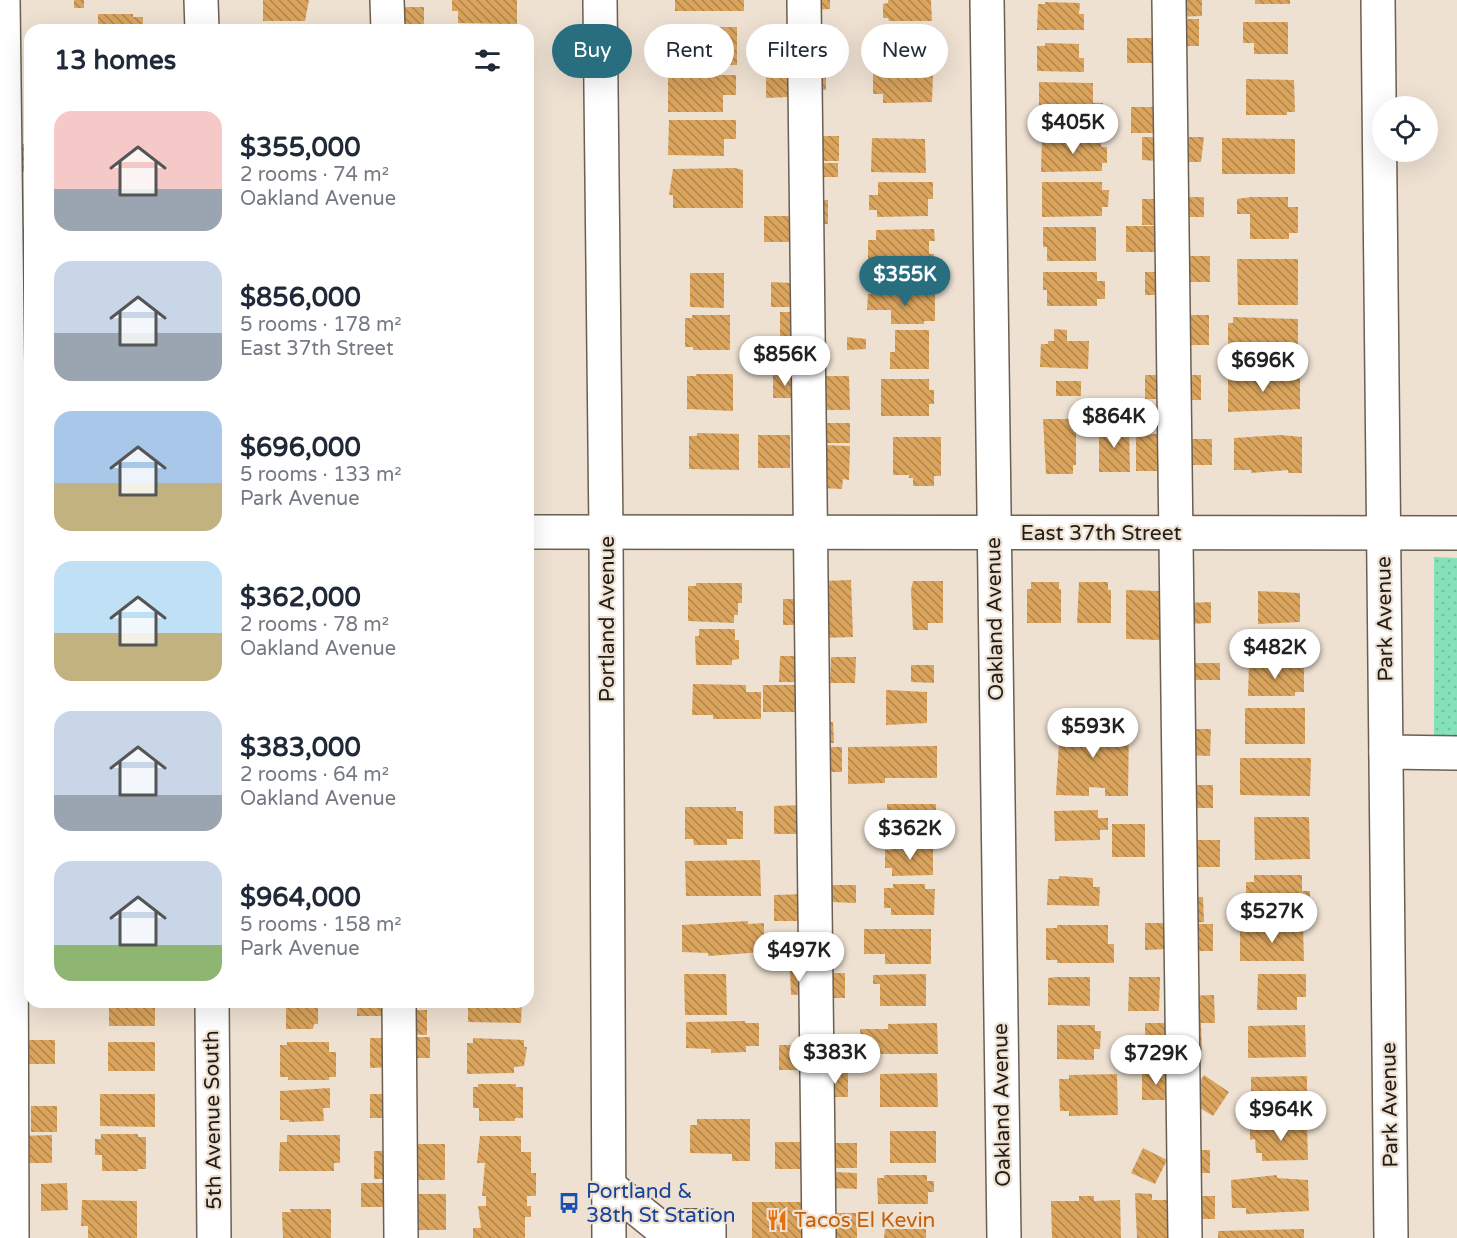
<!DOCTYPE html>
<meta charset="utf-8">
<style>
body{margin:0;font-family:"Varela Round",sans-serif;background:#f6f6f7;color:#1f2937;height:100vh;display:flex;flex-direction:column;font-size:22px;white-space:nowrap}
*{box-sizing:border-box;margin:0}
p{font-size:20px;color:#747a83}
.icon{flex:none;width:33px;height:33px;fill:none;stroke:currentColor;stroke-width:2;stroke-linecap:round;stroke-linejoin:round}
.map{position:relative;flex:1;overflow:hidden}
.details{position:absolute;left:24px;top:24px;width:510px;height:984px;display:flex;flex-direction:column;background:#fff;border-radius:18px;box-shadow:0 6px 24px #0002}
.details>*{flex:none}
.guide{position:absolute;left:552px;top:24px;width:570px;height:54px;display:flex;gap:12px}
.buttons{position:absolute;left:1372px;top:96px;display:grid;gap:12px}
.buttons a{display:grid;place-items:center;width:66px;height:66px;border-radius:50%;background:#fff;box-shadow:0 6px 24px #0002;font-size:30px}
.price{position:absolute;translate:-50% -51px;padding:0 14px;border-radius:21px;background:#fff;color:#222;font-size:20px;line-height:39px;filter:drop-shadow(0 2px 3px #0008)}
.price::after{content:'';position:absolute;left:50%;top:36px;width:18px;height:14px;margin-left:-9px;background:inherit;clip-path:polygon(0 0,100% 0,50% 100%)}
.price.active{background:#296e7e;color:#fff}
ul{padding:0;list-style:none}
li{display:flex;align-items:center;gap:18px;height:150px;padding:0 30px}
li span{display:grid;place-items:center;flex:none;width:168px;height:120px;border-radius:18px;color:#555}
li>.icon{margin-inline-start:auto}
span .icon{width:72px;height:72px;fill:#fffc;stroke-width:1}
li b{font-size:26px}
h2{display:flex;justify-content:space-between;align-items:center;height:72px;padding:0 30px;font-size:26px}
.chip{padding:0 21px;border-radius:27px;background:#fff;box-shadow:0 6px 24px #0002;font-size:21px;line-height:54px}
.chip.active{background:#296e7e;color:#fff}
.map>svg:first-child{display:block}
.green{fill:url(#green-dots)}
.building{fill:url(#building-back-hatch)}
.lines{fill:none;stroke-linecap:round;stroke-linejoin:round}
.minor-casing{stroke:#6a5f52;stroke-width:36}
.minor{stroke:#fff;stroke-width:33}
.labels{text-anchor:middle;dominant-baseline:central;stroke-width:4.5;stroke-linejoin:round;paint-order:stroke}
.street-label{font-size:21px;fill:#221d18;stroke:#eee1d2}
.transit-label{font-size:21px;fill:#164399;stroke:#eee1d2;text-anchor:start}
.food-label{font-size:21px;fill:#c56008;stroke:#eee1d2;text-anchor:start}
</style>
<div class="map">
<svg width="1457" height="1238" viewBox="0 0 1457 1238">
<defs>
<pattern id="green-dots" width="8" height="8" patternUnits="userSpaceOnUse" patternTransform="scale(1.5)"><rect width="8" height="8" fill="#85e1b8"/><path d="M2 2h.1M6 6h.1" fill="none" stroke="#73c19d" stroke-width="1.8" stroke-linecap="round"/></pattern>
<pattern id="building-back-hatch" width="6" height="6" patternUnits="userSpaceOnUse" patternTransform="scale(1.5)"><rect width="6" height="6" fill="#daa45d"/><path d="M-1 5l2 2M0 0l6 6M5-1l2 2" fill="none" stroke="#b0854c"/></pattern>
</defs>
<rect width="100%" height="100%" fill="#eee1d2"/>
<path class="green" d="M1434 557 1457 558V745H1434Z"/>
<g class="building">
<rect x="74" y="0" width="10" height="8"/>
<path d="M263 0H309L305 21H263Z"/>
<path d="M452 0H517V24L458 23V11H452Z"/>
<rect x="675" y="0" width="69" height="11"/>
<path d="M812 0H830V9L812 10Z"/>
<path d="M888 0H931L932 21H889L888 18H883V4L888 3Z"/>
<path d="M1174 0H1202V16L1174 17Z"/>
<rect x="1255" y="0" width="35" height="4"/>
<path d="M1045 2 1080 3 1079 14H1084V30H1037L1038 4H1045Z"/>
<rect x="395" y="7" width="29" height="23"/>
<path d="M98 14H133V17H143V30H98Z"/>
<rect x="1174" y="19" width="25" height="27"/>
<path d="M1243 22H1288V54H1254V43H1243Z"/>
<path d="M677 27H737V65L676 64Z"/>
<path d="M871 32 932 34V59L883 60V49H871Z"/>
<path d="M813 38H839V64L813 63Z"/>
<rect x="1127" y="38" width="31" height="25"/>
<path d="M1045 43 1079 44V58H1084V72L1037 71V46H1045Z"/>
<path d="M809 64 826 65V90H809Z"/>
<path d="M873 71 933 75 932 102 883 103V94H873Z"/>
<path d="M668 75H736V95H723V112H668Z"/>
<path d="M766 76H788V97L766 98Z"/>
<path d="M1246 79 1294 80 1295 112H1287V115H1246Z"/>
<path d="M1039 82 1093 83V103H1103V118H1039Z"/>
<rect x="1131" y="107" width="28" height="26"/>
<path d="M669 120H736V139H724V156L668 155Z"/>
<path d="M816 136H839V161H815Z"/>
<path d="M1142 137H1159V161L1142 160Z"/>
<path d="M1175 137H1204L1201 162H1175Z"/>
<path d="M872 138 925 139 926 173 871 172Z"/>
<path d="M1042 138H1101V147H1107V163H1102V171L1041 172Z"/>
<path d="M1222 138 1295 139V174H1222Z"/>
<rect x="17" y="144" width="13" height="28"/>
<rect x="814" y="163" width="24" height="14"/>
<path d="M735 168 743 170V208H673V195H669L673 169Z"/>
<path d="M878 182H933V199H928V216L877 217V210H869V195H878Z"/>
<path d="M1042 182H1102V190H1109L1108 207H1102V216L1042 217Z"/>
<rect x="1181" y="197" width="23" height="20"/>
<path d="M1251 197H1288V207H1298V233H1289V239H1250V214H1237V199Z"/>
<rect x="1142" y="199" width="17" height="26"/>
<rect x="811" y="200" width="17" height="24"/>
<path d="M764 216H794L795 242H764Z"/>
<rect x="11" y="226" width="18" height="24"/>
<path d="M1126 226H1154L1155 252H1126Z"/>
<path d="M1043 227H1096V261H1047V247H1043Z"/>
<path d="M934 229 935 241H929V254H934V271H910V265L876 266V259H868V240H876V230Z"/>
<rect x="1175" y="256" width="35" height="26"/>
<path d="M1237 259H1298V305H1238Z"/>
<path d="M1043 272H1097V281H1105V299H1097V306H1047V290H1043Z"/>
<rect x="1145" y="272" width="15" height="23"/>
<path d="M690 273H724V308L690 307Z"/>
<rect x="14" y="277" width="16" height="21"/>
<path d="M771 282 792 283V307H771Z"/>
<path d="M925 293 935 295V321H924V324H891V310H867L868 294Z"/>
<path d="M780 312H796V339L780 336Z"/>
<path d="M692 315H730V350H693V347H685V318H692Z"/>
<path d="M1180 315H1209V345H1181Z"/>
<path d="M1233 317 1298 319V348L1232 350V344H1228V323H1233Z"/>
<path d="M1054 329 1067 330V341H1089L1088 369 1040 367 1041 344H1048V341H1054Z"/>
<path d="M895 330H929V369H890V352H895Z"/>
<path d="M847 337 866 339V349L847 350Z"/>
<path d="M696 374H733V411L687 409V376H696Z"/>
<path d="M773 375 797 376V398H773Z"/>
<rect x="1145" y="375" width="18" height="24"/>
<rect x="1176" y="375" width="25" height="25"/>
<path d="M823 376H849L850 410H823Z"/>
<path d="M1228 376H1290V378H1300V409L1228 412Z"/>
<path d="M881 379H929V390H934V404H929V416H881Z"/>
<rect x="1056" y="381" width="25" height="15"/>
<rect x="15" y="387" width="15" height="27"/>
<path d="M1043 419H1076V465H1073V474H1046Z"/>
<rect x="17" y="421" width="13" height="24"/>
<rect x="821" y="423" width="29" height="20"/>
<path d="M1129 426 1130 472H1099V427Z"/>
<path d="M697 433 739 434V470L689 469V436H697Z"/>
<rect x="1136" y="434" width="25" height="37"/>
<rect x="758" y="435" width="32" height="33"/>
<path d="M1280 435 1302 437V473H1288V470L1251 473V470H1234V438Z"/>
<path d="M893 437H941V476H934V486H913V478H909V475H893Z"/>
<rect x="1183" y="439" width="29" height="26"/>
<path d="M821 445 850 446 849 480 843 479 842 489 822 488Z"/>
<path d="M851 580 853 637 821 638 822 581Z"/>
<path d="M913 581H943V623H928V630H913L911 590Z"/>
<path d="M1031 582H1059V589H1061V623H1027V589H1031Z"/>
<path d="M1079 582H1108V590H1111V623H1077Z"/>
<rect x="22" y="583" width="8" height="25"/>
<path d="M696 583H742V603H738V615H734V623L688 621V586H696Z"/>
<path d="M1126 590 1160 591V640L1126 639Z"/>
<path d="M1258 591 1300 593V622L1258 624Z"/>
<rect x="783" y="599" width="17" height="26"/>
<path d="M1211 602V623L1185 624 1184 603Z"/>
<path d="M699 629H735V640H739V659L732 660V665H696L695 636H699Z"/>
<path d="M780 656H801L800 682H779Z"/>
<path d="M831 657H856L855 683H830Z"/>
<rect x="1194" y="663" width="26" height="17"/>
<path d="M1249 663H1295V668H1304V692H1295V696H1248Z"/>
<path d="M911 665H934V683L911 682Z"/>
<path d="M693 684 746 685V692H761V719H713V715H692Z"/>
<rect x="763" y="685" width="37" height="27"/>
<path d="M886 690 927 692V723L886 725Z"/>
<rect x="17" y="706" width="13" height="26"/>
<rect x="1245" y="708" width="60" height="36"/>
<path d="M817 722H833L834 743H817Z"/>
<path d="M1055 723 1088 724V732H1104V723L1129 724 1128 796H1105V788L1089 787V796L1056 795 1059 742H1055Z"/>
<path d="M1185 729H1211L1210 756 1185 755Z"/>
<path d="M937 746V778H885V783L848 784V747Z"/>
<rect x="817" y="747" width="25" height="25"/>
<path d="M1240 758H1311L1310 796 1240 795Z"/>
<path d="M1188 785H1213V808H1187Z"/>
<path d="M16 801 30 802V827H16Z"/>
<path d="M887 804H936V837H888Z"/>
<path d="M802 805V834H774V806Z"/>
<path d="M685 807H736V811H743V839H727V845H694L693 839H685Z"/>
<path d="M1098 810V818H1108V830H1100V840L1055 841 1054 811Z"/>
<path d="M1254 817H1309L1310 859 1255 860Z"/>
<rect x="1112" y="824" width="33" height="33"/>
<rect x="1190" y="840" width="30" height="27"/>
<path d="M891 846 933 848V875L892 876V868H885V850H891Z"/>
<rect x="24" y="850" width="6" height="31"/>
<path d="M760 860 761 896H686L685 861Z"/>
<path d="M1254 875H1302V891H1310V912H1254V898H1246V882H1254Z"/>
<path d="M1059 876 1093 878V887H1100L1099 906 1047 905 1048 879H1059Z"/>
<path d="M893 884H925V889H935L934 915H891V908H884V888H893Z"/>
<path d="M830 885H856V903L830 902Z"/>
<path d="M805 894V921H774V895Z"/>
<path d="M1187 897H1203L1204 922 1187 923Z"/>
<path d="M748 921V924L764 923V952L708 956V953L682 952V925Z"/>
<path d="M1145 923H1168L1169 949 1145 950Z"/>
<rect x="1187" y="924" width="26" height="27"/>
<path d="M1057 925H1108V944H1114V963H1057V960H1046V928H1057Z"/>
<path d="M1303 927 1304 961H1240V928Z"/>
<path d="M864 929H931V964H885V954H864Z"/>
<path d="M25 958H30V988H26Z"/>
<path d="M790 971H807L808 994 791 995Z"/>
<rect x="823" y="973" width="22" height="25"/>
<path d="M684 974H726L727 1015H685Z"/>
<path d="M926 974V1006H880V984H873V975Z"/>
<path d="M1258 974H1306V997H1297V1010H1257Z"/>
<path d="M1057 977H1090V1006L1048 1005V978Z"/>
<path d="M1129 977H1160L1159 1011H1128Z"/>
<path d="M1214 995 1215 1023H1201L1202 1052H1185L1187 996Z"/>
<rect x="109" y="1002" width="46" height="24"/>
<path d="M286 1002H318V1024H314L313 1029H286Z"/>
<rect x="357" y="1002" width="30" height="14"/>
<path d="M468 1002H522L521 1023 468 1022Z"/>
<path d="M405 1010H427V1035L405 1034Z"/>
<path d="M745 1021V1023H759V1046H746V1052L711 1053V1049L686 1048V1022Z"/>
<path d="M937 1023 938 1054H861L860 1029H888V1024Z"/>
<rect x="1145" y="1023" width="25" height="25"/>
<path d="M1057 1025H1095V1031H1101L1100 1049H1094V1060L1057 1059Z"/>
<path d="M1305 1025 1306 1057 1248 1058V1026Z"/>
<rect x="406" y="1037" width="24" height="21"/>
<path d="M370 1038H390V1067L370 1068Z"/>
<path d="M473 1038 524 1040V1047H527L524 1066 514 1067V1073L467 1074V1043H473Z"/>
<rect x="29" y="1040" width="26" height="24"/>
<rect x="108" y="1042" width="47" height="29"/>
<path d="M287 1042H329V1052H336V1077H329V1080H288V1077H280V1045H287Z"/>
<rect x="779" y="1045" width="25" height="25"/>
<path d="M848 1072V1097H821V1073Z"/>
<path d="M937 1073 938 1107H880V1074Z"/>
<rect x="1142" y="1073" width="27" height="27"/>
<path d="M1117 1074 1118 1115 1069 1116V1111H1060L1059 1079H1069V1075Z"/>
<path d="M1204 1075 1229 1092 1213 1116 1187 1100Z"/>
<path d="M1307 1076V1096H1302V1113L1251 1114V1077Z"/>
<path d="M478 1084H516V1087H523V1118H515V1121H479V1108H473V1087H478Z"/>
<path d="M330 1088V1108H323L324 1121 289 1122V1120H280V1091Z"/>
<path d="M100 1094H155V1127L100 1126Z"/>
<rect x="370" y="1094" width="22" height="24"/>
<rect x="31" y="1106" width="26" height="26"/>
<path d="M697 1119H750V1161H732V1154L690 1153V1125H697Z"/>
<path d="M1307 1124 1308 1160 1262 1161V1153H1256L1255 1139 1250 1140V1126Z"/>
<rect x="890" y="1131" width="46" height="32"/>
<path d="M101 1134H138V1137H146V1169H138V1171H102V1155H95V1139H101Z"/>
<path d="M52 1135V1163H21V1136Z"/>
<path d="M287 1135H340V1163H334V1171H279L280 1142H287Z"/>
<path d="M480 1136H521V1152H531V1173H536V1196H527V1206H531V1217H525V1238H473V1228H481L478 1206H486V1196H482L485 1163H477Z"/>
<rect x="775" y="1142" width="31" height="27"/>
<rect x="832" y="1143" width="25" height="25"/>
<rect x="414" y="1144" width="31" height="36"/>
<path d="M1143 1148 1167 1160 1155 1184 1131 1173Z"/>
<rect x="1187" y="1150" width="23" height="23"/>
<path d="M374 1151H393L392 1179H374Z"/>
<path d="M833 1172 857 1173V1189L833 1188Z"/>
<path d="M884 1175H927V1181H934V1192H928V1204H878L877 1178H884Z"/>
<path d="M1277 1175V1178L1308 1180 1309 1211 1246 1214V1208H1232L1231 1180Z"/>
<path d="M67 1183 68 1210 41 1211V1184Z"/>
<rect x="361" y="1183" width="24" height="24"/>
<path d="M1135 1193 1152 1194V1200H1168L1167 1238H1137Z"/>
<rect x="415" y="1194" width="31" height="36"/>
<path d="M1079 1196H1094V1201L1120 1200 1121 1238H1052L1051 1201H1079Z"/>
<path d="M1188 1196H1215V1219H1187Z"/>
<path d="M82 1200 137 1201V1238H88V1226H81Z"/>
<rect x="752" y="1202" width="50" height="36"/>
<path d="M290 1209H331V1238H283L282 1212H291Z"/>
<rect x="826" y="1213" width="31" height="25"/>
<path d="M885 1229H926V1238H884Z"/>
<path d="M1304 1229V1238H1218V1231Z"/>
</g>
<g class="lines">
<defs>
<g id="minor">
<path d="M3 0 10 566 12 1238"/>
<path d="M201 0 202 30"/>
<path d="M387 0 388 30"/>
<path d="M600 0 606 532 609 1238"/>
<path d="M804 0 819 1238"/>
<path d="M987 0 1004 1238"/>
<path d="M1169 0 1185 1238"/>
<path d="M1378 0 1391 1238"/>
<path d="M528 532 1457 533"/>
<path d="M1386 752 1457 753"/>
<path d="M212 1002 214 1238"/>
<path d="M399 1002 401 1238"/>
<path d="M609 1186 658 1226H709V1238"/>
</g>
</defs>
<use href="#minor" class="minor-casing"/>
<use href="#minor" class="minor"/>
</g>
<defs>
<symbol id="bus-bare" viewBox="-9 -9 18 18"><path d="M-5-6H5V4H4V6H2V4H-2V6H-4V4H-5ZM-3.5-4V0h7V-4ZM-3.5 1.2v1.5H-2V1.2ZM2 1.2v1.5H3.5V1.2Z" fill="#1a4fb4" stroke="#eee1d2" stroke-width="2.5" paint-order="stroke"/></symbol>
<symbol id="restaurant-bare" viewBox="-9 -9 18 18"><path d="M-5-6h1v4h1v-4h1v4h1v-4h1v5L-1.5 .5V6h-2V.5L-5-1ZM5-6V6H3V1.5H1.5Q1.5-4 5-6Z" fill="#e8710a" stroke="#eee1d2" stroke-width="2.5" paint-order="stroke"/></symbol>
</defs>
<g fill-rule="evenodd">
<use href="#bus-bare" x="554" y="1188" width="30" height="30"/>
<use href="#restaurant-bare" x="762" y="1205" width="30" height="30"/>
</g>
<g class="labels">
<g class="street-label">
<text x="1101" y="533">East 37th Street</text>
<text transform="translate(607 619) rotate(-90)">Portland Avenue</text>
<text transform="translate(995 619) rotate(-91)">Oakland Avenue</text>
<text transform="translate(1385 619) rotate(-91)">Park Avenue</text>
<text transform="translate(1002 1105) rotate(-91)">Oakland Avenue</text>
<text transform="translate(1390 1105) rotate(-91)">Park Avenue</text>
<text transform="translate(213 1120) rotate(-91)">5th Avenue South</text>
</g>
<g class="transit-label">
<text x="586" y="1191">Portland &amp;<tspan x="586" dy="24">38th St Station</tspan></text>
</g>
<g class="food-label">
<text x="794" y="1220">Tacos El Kevin</text>
</g>
</g>
</svg>
<div class="buttons">
<a><svg class="icon" aria-label="locate" viewBox="0 0 24 24"><circle cx="12" cy="12" r="6"/><path d="M12 2v4M12 18v4M2 12h4M18 12h4"/></svg></a>
</div>
<b class="price" style="left:1073px;top:155px">$405K</b>
<b class="price active" style="left:905px;top:307px">$355K</b>
<b class="price" style="left:785px;top:387px">$856K</b>
<b class="price" style="left:1263px;top:393px">$696K</b>
<b class="price" style="left:1114px;top:449px">$864K</b>
<b class="price" style="left:1275px;top:680px">$482K</b>
<b class="price" style="left:1093px;top:759px">$593K</b>
<b class="price" style="left:910px;top:861px">$362K</b>
<b class="price" style="left:1272px;top:944px">$527K</b>
<b class="price" style="left:799px;top:983px">$497K</b>
<b class="price" style="left:835px;top:1085px">$383K</b>
<b class="price" style="left:1156px;top:1086px">$729K</b>
<b class="price" style="left:1281px;top:1142px">$964K</b>
<div class="guide">
<a class="chip active">Buy</a>
<a class="chip">Rent</a>
<a class="chip">Filters</a>
<a class="chip">New</a>
</div>
<section class="details">
<h2>13 homes<svg class="icon" aria-label="filters" viewBox="0 0 24 24"><path d="M4 7h16M4 17h16"/><circle cx="9" cy="7" r="2"/><circle cx="15" cy="17" r="2"/></svg></h2>
<ul>
<li><span style="background:linear-gradient(#f6c9c9 65%,#9aa5b1 0)"><svg class="icon" aria-label="home" viewBox="0 0 24 24"><path d="M3 11l9-7 9 7M6 9v11h12V9"/></svg></span><div><b>$355,000</b><p>2 rooms · 74 m²</p><p>Oakland Avenue</p></div></li>
<li><span style="background:linear-gradient(#c9d6e8 60%,#9aa5b1 0)"><svg class="icon" aria-label="home" viewBox="0 0 24 24"><path d="M3 11l9-7 9 7M6 9v11h12V9"/></svg></span><div><b>$856,000</b><p>5 rooms · 178 m²</p><p>East 37th Street</p></div></li>
<li><span style="background:linear-gradient(#a9c7e8 60%,#c2b280 0)"><svg class="icon" aria-label="home" viewBox="0 0 24 24"><path d="M3 11l9-7 9 7M6 9v11h12V9"/></svg></span><div><b>$696,000</b><p>5 rooms · 133 m²</p><p>Park Avenue</p></div></li>
<li><span style="background:linear-gradient(#bfe0f5 60%,#c2b280 0)"><svg class="icon" aria-label="home" viewBox="0 0 24 24"><path d="M3 11l9-7 9 7M6 9v11h12V9"/></svg></span><div><b>$362,000</b><p>2 rooms · 78 m²</p><p>Oakland Avenue</p></div></li>
<li><span style="background:linear-gradient(#c9d6e8 70%,#9aa5b1 0)"><svg class="icon" aria-label="home" viewBox="0 0 24 24"><path d="M3 11l9-7 9 7M6 9v11h12V9"/></svg></span><div><b>$383,000</b><p>2 rooms · 64 m²</p><p>Oakland Avenue</p></div></li>
<li><span style="background:linear-gradient(#c9d6e8 70%,#8fb573 0)"><svg class="icon" aria-label="home" viewBox="0 0 24 24"><path d="M3 11l9-7 9 7M6 9v11h12V9"/></svg></span><div><b>$964,000</b><p>5 rooms · 158 m²</p><p>Park Avenue</p></div></li>
</ul>
</section>
</div>
